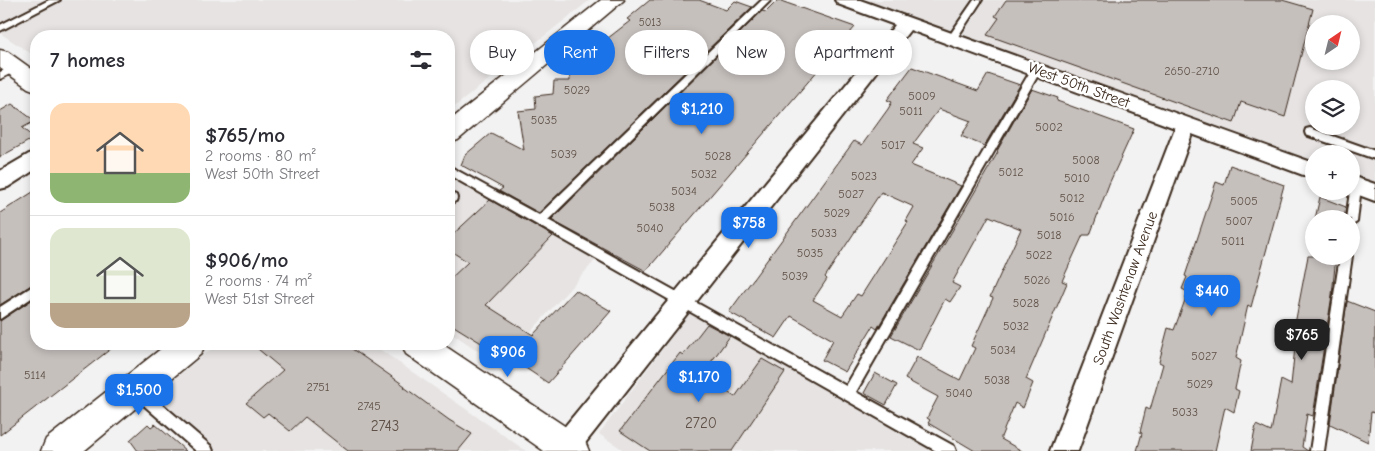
<!DOCTYPE html>
<meta charset="utf-8">
<style>
body{margin:0;font-family:"Comic Neue",sans-serif;background:#f7f7f7;color:#2b2b33;height:100vh;display:flex;flex-direction:column;font-size:19px;white-space:nowrap}
*{box-sizing:border-box;margin:0}
p{font-size:16px;color:#7c7c81}
.icon{flex:none;width:28px;height:28px;fill:none;stroke:currentColor;stroke-width:2;stroke-linecap:round;stroke-linejoin:round}
.map{position:relative;flex:1;overflow:hidden}
.side{position:absolute;left:30px;top:30px;width:425px;height:320px;display:flex;flex-direction:column;background:#fff;border-radius:20px;box-shadow:0 2px 8px #0003}
.side>*{flex:none}
.banner{position:absolute;left:470px;top:30px;width:475px;height:45px;display:flex;gap:10px}
.needle{width:32px;rotate:35deg}
.fabs{position:absolute;left:1305px;top:15px;display:grid;gap:10px}
.fabs a{display:grid;place-items:center;width:55px;height:55px;border-radius:50%;background:#fff;box-shadow:0 2px 8px #0003;font-size:25px}
.price{position:absolute;translate:-50% -42px;padding:0 11px;border-radius:10px;background:#1a73e8;color:#fff;font-size:16px;line-height:32px;filter:drop-shadow(0 1px 2px #0008)}
.price::after{content:'';position:absolute;left:50%;top:30px;width:15px;height:11px;margin-left:-8px;background:inherit;clip-path:polygon(0 0,100% 0,50% 100%)}
.price.selected{background:#222;color:#fff}
ul{padding:0;list-style:none}
li{display:flex;align-items:center;gap:15px;height:125px;padding:0 20px}
li+li{border-top:1px solid #e1e1e2}
li span{display:grid;place-items:center;flex:none;width:140px;height:100px;border-radius:15px;color:#555}
li>.icon{margin-inline-start:auto}
span .icon{width:60px;height:60px;fill:#fffc;stroke-width:1}
li b{font-size:21px}
h2{display:flex;justify-content:space-between;align-items:center;height:60px;padding:0 20px;font-size:21px}
.pill{padding:0 18px;border-radius:22px;background:#fff;box-shadow:0 2px 8px #0003;font-size:18px;line-height:45px}
.pill.selected{background:#1a73e8;color:#fff}
.map>svg:first-child{display:block}
.built{fill:#e6e3e2;fill-rule:evenodd}
.building{fill:#c6c0bd;stroke:#3b2a1e;fill-rule:evenodd}
.lines{fill:none;stroke-linecap:round;stroke-linejoin:round}
.service-casing{stroke:#3b2a1e;stroke-width:4}
.minor-casing{stroke:#3b2a1e;stroke-width:4}
.tertiary-casing{stroke:#3b2a1e;stroke-width:3}
.service{fill:#fff;fill-rule:evenodd}
.minor{fill:#fff;fill-rule:evenodd}
.tertiary{fill:#fff;fill-rule:evenodd}
.labels{text-anchor:middle;dominant-baseline:central;stroke-width:5;stroke-linejoin:round;paint-order:stroke}
.far-number-label{font-size:11px;fill:#5e5046}
.number-label{font-size:12px;fill:#5e5046}
.street-label{font-size:15px;fill:#3b2a1e;stroke:#fff}
.near-number-label{font-size:15px;fill:#5e5046}
</style>
<div class="map">
<svg width="1375" height="451" viewBox="0 0 1375 451">
<rect width="100%" height="100%" fill="#f3f2f2"/>
<filter id="ink" filterUnits="userSpaceOnUse"><feTurbulence type="fractalNoise" baseFrequency=".02" numOctaves="2"/><feDisplacementMap in="SourceGraphic" scale="10" xChannelSelector="R" yChannelSelector="G"/><feConvolveMatrix kernelMatrix="1 2 1 2 8 2 1 2 1" color-interpolation-filters="sRGB"/></filter>
<g filter="url(#ink)">
<g class="built">
<path d="M0 0H590L449 111V36H36V57L0 33Z"/>
<path d="M862 0H1375V184L1351 176V154H1314V162ZM1314 24H1351V61H1314ZM1314 89H1351V126H1314Z"/>
<path d="M449 170 600 255 500 366 449 331Z"/>
<path d="M694 307 949 451H625L599 434Z"/>
<path d="M217 344H372L526 451H206L148 400Z"/>
</g>
<g class="building">
<path d="M650 0H699L726 10 735 1 752 7 539 213 499 191 503 188 461 165 465 155 491 133 524 150 518 111 536 109 535 96 553 94 554 81H570L569 67 585 66V56L630 21 627 19Z"/>
<path d="M778 0 855 27 646 271 551 220 762 11 766 12Z"/>
<path d="M1006 0H1282L1313 9 1285 117 1241 102 1234 123 987 35 999 18 995 16Z"/>
<path d="M912 67 978 91 988 74 1020 85 984 146 961 136 971 121 939 109 913 144 923 148 911 165 961 186 877 329 873 326 845 372 822 360 833 340 791 316 776 338 729 312 854 141 862 145 888 109 892 102 887 100ZM881 192 914 207 906 221 908 222 861 296 857 294 842 316 813 300 827 279 825 277Z"/>
<path d="M1032 89 1058 98 1057 101 1134 129 1109 184 1090 235H1083L1062 281 1067 283 1026 379 1033 383 1023 408 1015 403 1001 437V439L1022 451H975L928 423 930 420 927 418 938 397 905 379 917 357 960 380 975 348 971 346 993 298 990 297 1021 229 989 216 952 283 960 287 950 302 945 299 919 350 891 336 998 152 997 151Z"/>
<path d="M12 104 35 121 22 128 34 138 0 157V111Z"/>
<path d="M1230 165 1284 185 1251 307 1248 305 1236 358 1241 361 1235 389 1239 391 1234 412 1225 407 1215 451H1137L1142 433 1140 432 1146 408 1150 410 1163 364 1159 362 1168 328 1174 330 1188 292 1182 289 1187 277 1185 276 1216 182 1224 185Z"/>
<path d="M36 190V282L0 305V213Z"/>
<path d="M1320 197 1346 207 1344 219H1315Z"/>
<path d="M490 200 553 236 486 305 533 335 575 290 611 311 548 383 506 355 504 357 449 323V280L468 262 449 250V238Z"/>
<path d="M1308 256H1336L1332 295 1313 416 1307 414 1302 447 1308 451H1251L1256 425 1271 432 1281 380 1291 385 1295 347 1291 345Z"/>
<path d="M36 297V344H117L0 435V321Z"/>
<path d="M1347 301 1375 312V413L1371 412 1368 442 1330 424Z"/>
<path d="M707 324 730 336 706 369 709 371 704 377 735 397 762 359 785 372 732 451H650L620 431 680 353 683 355Z"/>
<path d="M252 344H345L405 386 404 387 449 420 472 434 458 451H348L305 417 290 431 268 413 263 417 246 403 283 370Z"/>
<path d="M875 373 897 385 886 405 864 393Z"/>
<path d="M148 424 151 427 155 424 186 451H138L130 440Z"/>
</g>
<g class="lines">
<defs>
<g id="service">
<path d="M49 0H60L0 31V25Z"/>
<path d="M762 0H771L548 220 846 386 1031 70 1033 68H1039L1041 70 856 392 954 446 956 451H936L449 175V166L539 215Z"/>
<path d="M974 0H982L955 41H949L947 39Z"/>
<path d="M15 65 18 66V70L0 79V72Z"/>
<path d="M1310 128 1375 151V159L1306 135 1305 132 1306 129Z"/>
<path d="M1356 182 1361 186 1357 222 1351 226V219H1346L1351 185Z"/>
<path d="M449 192 456 195 457 198 456 201 449 204Z"/>
<path d="M1351 255 1352 256 1324 451H1310L1340 256Z"/>
<path d="M36 284V295L0 319V307Z"/>
<path d="M136 384 141 386 211 446 213 451H196L131 394 129 390 131 386Z"/>
</g>
<g id="minor">
<path d="M835 0H860L1314 163V179L1192 134 1078 451H1050L1175 128 910 30 579 451H548L552 442 895 25 838 4Z"/>
<path d="M36 152V169L8 187 0 189V171L29 154Z"/>
<path d="M1351 176 1375 184V201L1348 191H1351Z"/>
</g>
<g id="tertiary">
<path d="M601 0H624L458 140 449 143V121Z"/>
<path d="M0 50 8 52 36 72V91L28 88 0 68Z"/>
<path d="M167 344H205L201 354 84 451H41L46 439Z"/>
<path d="M402 344H442L584 439 589 451H544L406 354Z"/>
</g>
</defs>
<use href="#service" class="service-casing"/>
<use href="#minor" class="minor-casing"/>
<use href="#tertiary" class="tertiary-casing"/>
<use href="#service" class="service"/>
<use href="#minor" class="minor"/>
<use href="#tertiary" class="tertiary"/>
</g>
</g>
<g class="labels">
<g class="far-number-label">
<text x="650" y="22">5013</text>
</g>
<g class="number-label">
<text x="1192" y="71">2650-2710</text>
<text x="577" y="90">5029</text>
<text x="922" y="96">5009</text>
<text x="911" y="111">5011</text>
<text x="544" y="120">5035</text>
<text x="1049" y="127">5002</text>
<text x="893" y="145">5017</text>
<text x="564" y="154">5039</text>
<text x="718" y="156">5028</text>
<text x="1086" y="160">5008</text>
<text x="1011" y="172">5012</text>
<text x="704" y="174">5032</text>
<text x="864" y="176">5023</text>
<text x="1077" y="178">5010</text>
<text x="684" y="191">5034</text>
<text x="851" y="194">5027</text>
<text x="1072" y="198">5012</text>
<text x="1244" y="201">5005</text>
<text x="662" y="207">5038</text>
<text x="837" y="213">5029</text>
<text x="1062" y="217">5016</text>
<text x="1239" y="221">5007</text>
<text x="650" y="228">5040</text>
<text x="824" y="233">5033</text>
<text x="1049" y="235">5018</text>
<text x="1233" y="241">5011</text>
<text x="810" y="253">5035</text>
<text x="1039" y="255">5022</text>
<text x="795" y="276">5039</text>
<text x="1037" y="280">5026</text>
<text x="1026" y="303">5028</text>
<text x="1016" y="326">5032</text>
<text x="1003" y="350">5034</text>
<text x="1204" y="356">5027</text>
<text x="35" y="375">5114</text>
<text x="997" y="380">5038</text>
<text x="1200" y="384">5029</text>
<text x="318" y="387">2751</text>
<text x="959" y="393">5040</text>
<text x="369" y="406">2745</text>
<text x="1185" y="412">5033</text>
</g>
<g class="street-label">
<text transform="translate(1079 85) rotate(20)">West 50th Street</text>
<text transform="translate(1125 288) rotate(-70)">South Washtenaw Avenue</text>
</g>
<g class="near-number-label">
<text x="701" y="423">2720</text>
<text x="385" y="426">2743</text>
</g>
</g>
</svg>
<div class="fabs">
<a><svg class="needle" viewBox="-14 -14 28 28"><path d="M0-13l5 13h-10z" fill="#e53935"/><path d="M0 13l5-13h-10z" fill="#7c7c81"/></svg></a>
<a><svg class="icon" aria-label="layers" viewBox="0 0 24 24"><path d="M12 4l9 5-9 5-9-5zM3 14l9 5 9-5"/></svg></a>
<a>+</a>
<a>−</a>
</div>
<b class="price" style="left:702px;top:135px">$1,210</b>
<b class="price" style="left:749px;top:249px">$758</b>
<b class="price" style="left:1212px;top:317px">$440</b>
<b class="price selected" style="left:1302px;top:361px">$765</b>
<b class="price" style="left:508px;top:378px">$906</b>
<b class="price" style="left:699px;top:403px">$1,170</b>
<b class="price" style="left:139px;top:416px">$1,500</b>
<div class="banner">
<a class="pill">Buy</a>
<a class="pill selected">Rent</a>
<a class="pill">Filters</a>
<a class="pill">New</a>
<a class="pill">Apartment</a>
</div>
<section class="side">
<h2>7 homes<svg class="icon" aria-label="filters" viewBox="0 0 24 24"><path d="M4 7h16M4 17h16"/><circle cx="9" cy="7" r="2"/><circle cx="15" cy="17" r="2"/></svg></h2>
<ul>
<li><span style="background:linear-gradient(#ffd9b3 70%,#8fb573 0)"><svg class="icon" aria-label="home" viewBox="0 0 24 24"><path d="M3 11l9-7 9 7M6 9v11h12V9"/></svg></span><div><b>$765/mo</b><p>2 rooms · 80 m²</p><p>West 50th Street</p></div></li>
<li><span style="background:linear-gradient(#dfe7d0 75%,#b9a48a 0)"><svg class="icon" aria-label="home" viewBox="0 0 24 24"><path d="M3 11l9-7 9 7M6 9v11h12V9"/></svg></span><div><b>$906/mo</b><p>2 rooms · 74 m²</p><p>West 51st Street</p></div></li>
</ul>
</section>
</div>
